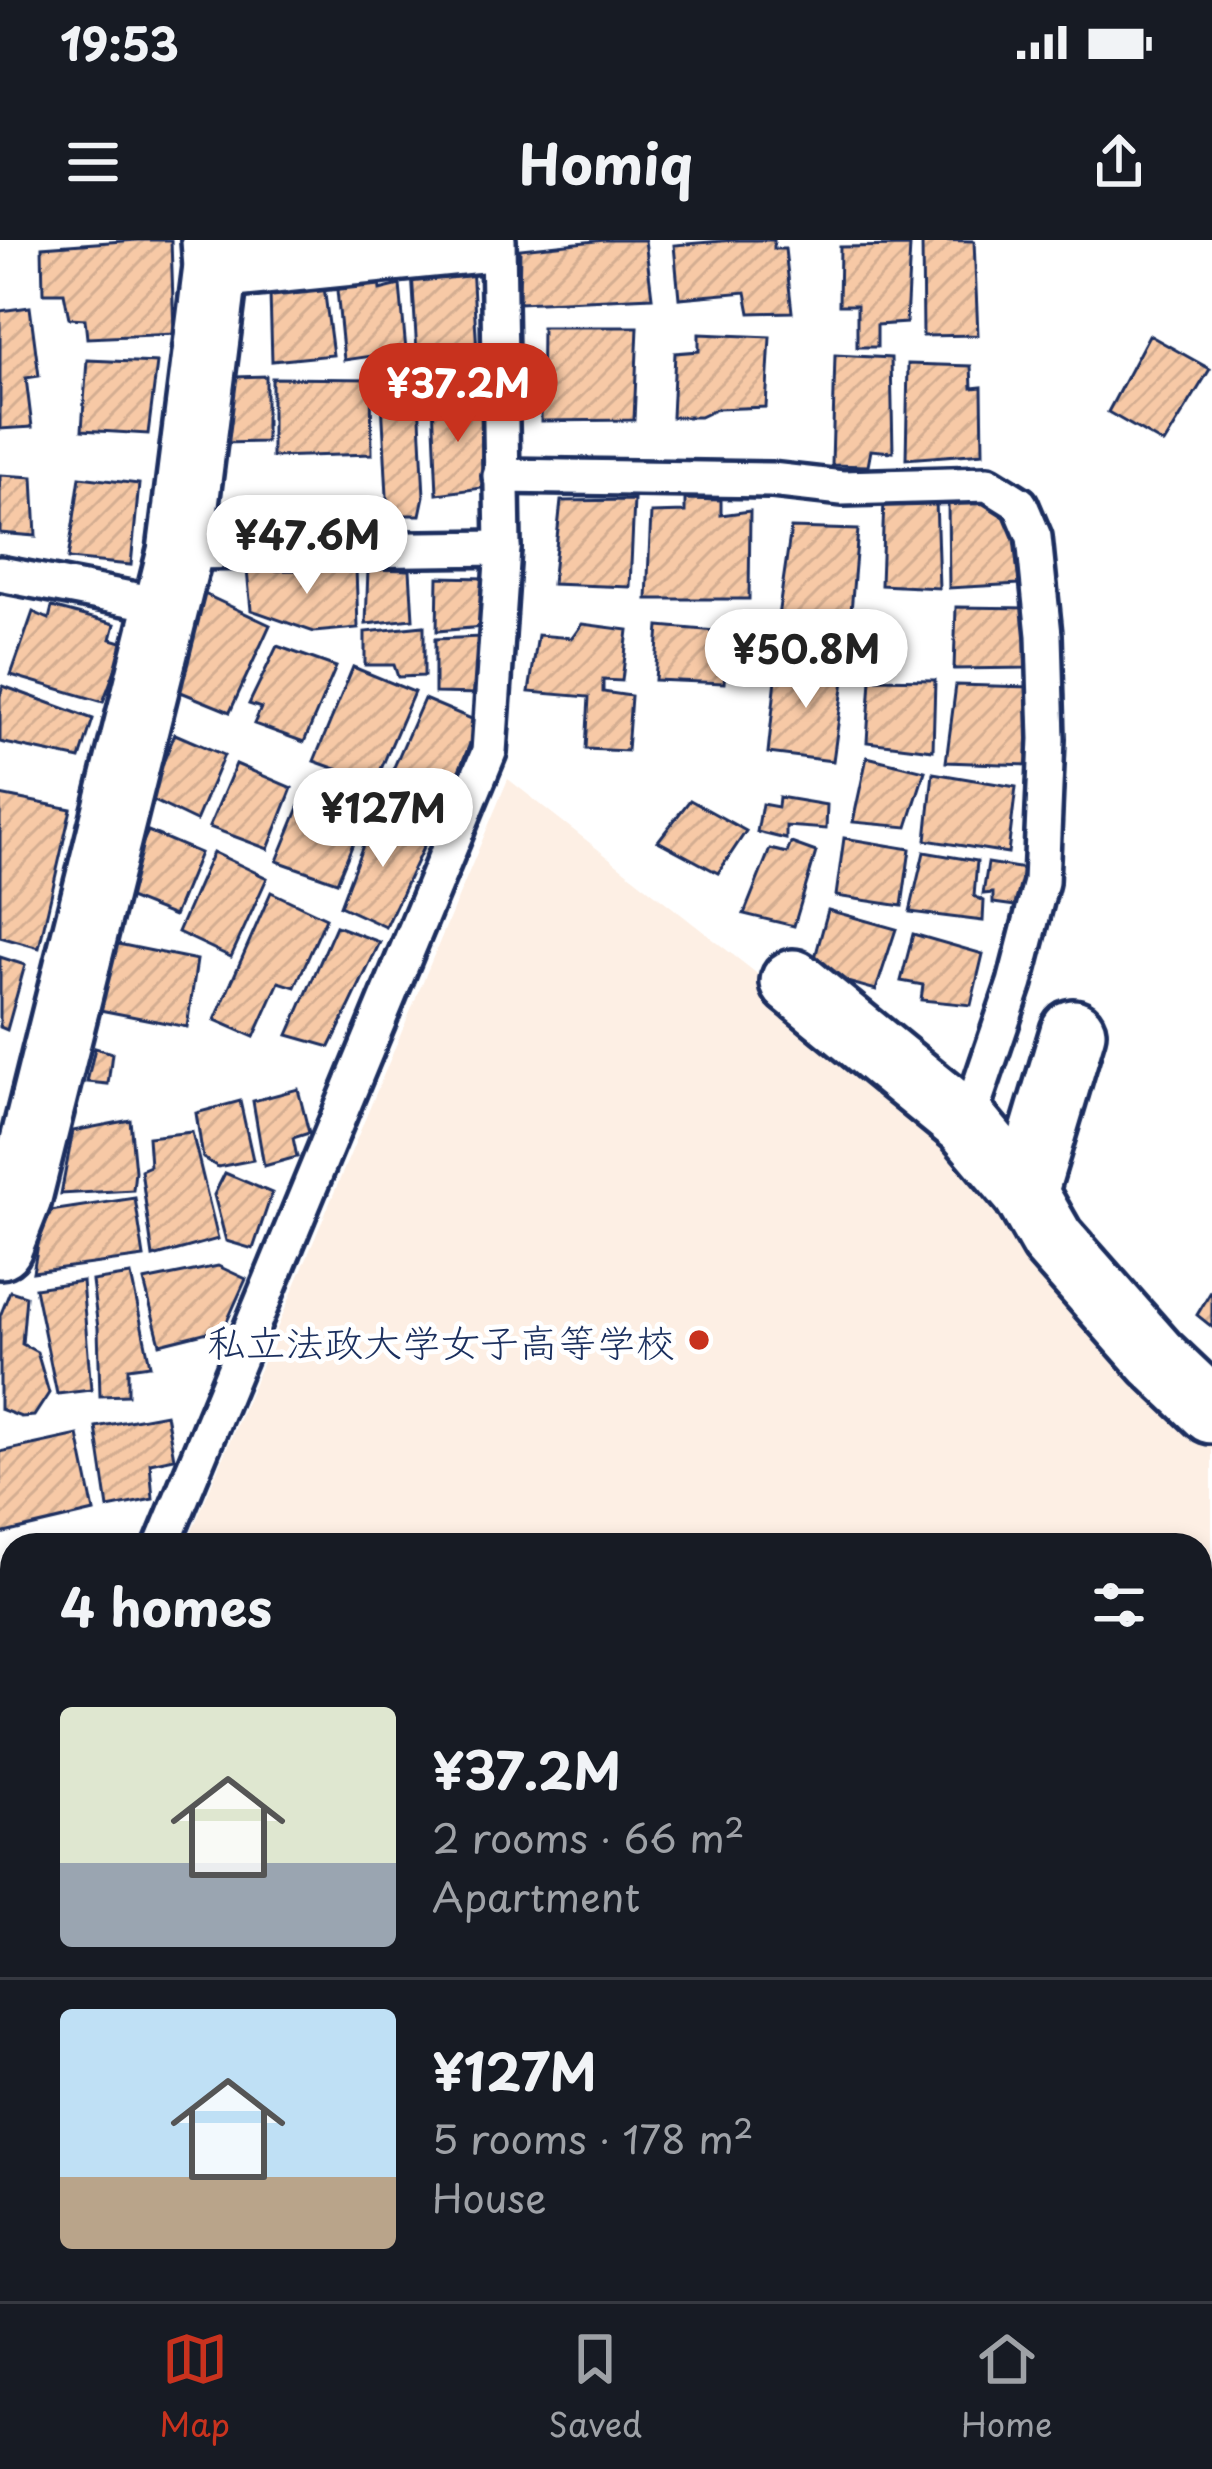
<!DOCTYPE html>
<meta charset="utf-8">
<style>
body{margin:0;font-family:"Playpen Sans","Klee One",sans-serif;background:#20242c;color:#f1f3f6;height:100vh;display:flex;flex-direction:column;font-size:45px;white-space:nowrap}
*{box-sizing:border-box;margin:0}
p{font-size:39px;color:#9ea1a6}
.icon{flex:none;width:66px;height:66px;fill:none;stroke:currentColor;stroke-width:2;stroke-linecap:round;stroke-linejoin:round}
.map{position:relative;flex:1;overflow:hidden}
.sheet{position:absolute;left:0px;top:1293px;width:1212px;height:768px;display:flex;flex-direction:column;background:#171b24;border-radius:36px 36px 0 0;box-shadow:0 6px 18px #0003}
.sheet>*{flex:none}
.price{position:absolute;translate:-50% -102px;padding:0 27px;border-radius:42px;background:#fff;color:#222;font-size:39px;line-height:78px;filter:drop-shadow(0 3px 6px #0008)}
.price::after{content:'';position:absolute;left:50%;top:72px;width:36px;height:27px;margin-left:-18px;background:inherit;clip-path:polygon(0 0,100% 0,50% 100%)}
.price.current{background:#c8321e;color:#fff}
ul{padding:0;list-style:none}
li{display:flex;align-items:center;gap:36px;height:300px;padding:0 60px}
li+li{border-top:3px solid #363941}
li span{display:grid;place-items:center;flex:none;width:336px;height:240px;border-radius:12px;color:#555}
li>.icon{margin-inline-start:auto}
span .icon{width:144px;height:144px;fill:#fffc;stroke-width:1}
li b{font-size:51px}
h2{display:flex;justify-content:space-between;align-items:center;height:144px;padding:0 60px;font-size:51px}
.status{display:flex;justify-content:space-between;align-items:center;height:84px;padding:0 60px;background:#171b24;direction:ltr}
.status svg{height:33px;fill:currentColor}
header{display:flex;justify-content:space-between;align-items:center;height:156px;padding:0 60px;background:#171b24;font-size:54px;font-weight:700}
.menu{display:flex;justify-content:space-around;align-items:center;height:168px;border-top:3px solid #363941;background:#171b24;font-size:33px;color:#9ea1a6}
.menu a{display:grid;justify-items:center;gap:6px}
.menu .current{color:#c8321e}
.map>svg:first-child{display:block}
.built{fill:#fdefe4}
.building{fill:url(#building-hatch);stroke:#1b2f5e;stroke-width:3}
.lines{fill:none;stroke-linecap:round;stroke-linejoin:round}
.lane-casing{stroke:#1b2f5e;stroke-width:42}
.street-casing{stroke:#1b2f5e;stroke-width:72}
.lane{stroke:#fff;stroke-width:33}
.street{stroke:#fff;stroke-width:63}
.poi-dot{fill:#c8321e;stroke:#fff;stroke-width:4.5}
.labels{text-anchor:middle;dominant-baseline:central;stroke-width:10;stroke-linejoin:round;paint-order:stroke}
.poi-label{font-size:39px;fill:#1b2f5e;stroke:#fff;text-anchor:end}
</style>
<div class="status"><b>19:53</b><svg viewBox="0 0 49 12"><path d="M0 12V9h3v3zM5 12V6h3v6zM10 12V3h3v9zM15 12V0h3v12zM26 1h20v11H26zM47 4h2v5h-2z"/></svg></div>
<header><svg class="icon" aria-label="menu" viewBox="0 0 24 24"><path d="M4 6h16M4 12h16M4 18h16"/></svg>Homiq<svg class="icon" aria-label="share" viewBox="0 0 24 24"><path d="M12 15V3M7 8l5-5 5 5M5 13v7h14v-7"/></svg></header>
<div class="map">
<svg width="1212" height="2061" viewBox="0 0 1212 2061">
<defs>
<pattern id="building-hatch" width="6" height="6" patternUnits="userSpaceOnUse" patternTransform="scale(3)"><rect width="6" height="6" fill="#f7c9a6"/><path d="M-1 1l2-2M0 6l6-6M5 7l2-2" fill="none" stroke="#d3ad91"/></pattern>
</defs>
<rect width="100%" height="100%" fill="#fff"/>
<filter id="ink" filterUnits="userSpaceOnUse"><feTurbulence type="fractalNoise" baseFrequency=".00833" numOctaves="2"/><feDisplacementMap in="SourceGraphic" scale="24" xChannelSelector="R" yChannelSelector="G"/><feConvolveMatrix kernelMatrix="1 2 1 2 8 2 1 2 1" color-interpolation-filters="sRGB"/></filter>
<g filter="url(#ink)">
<g class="built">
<path d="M508 539 957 890 1212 1192V1468L1200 1483V1305H186Z"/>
<path d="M12 1719V1893L0 1885V1747Z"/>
<path d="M249 2049H1120L1105 2061H267Z"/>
</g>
<g class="building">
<path d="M137 0H171L174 94 87 98 85 79 69 78 64 53H43L42 7Z"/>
<path d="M605 0H645L652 57 519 63 520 9Z"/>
<path d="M734 0H774V9H785L792 72 750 73 746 52 679 58 674 5Z"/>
<path d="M922 0 974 1 978 95 923 96Z"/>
<path d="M910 6 906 83 877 85V107H857V65H839L840 7Z"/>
<path d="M472 25 477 113 448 118 446 111 417 113 412 32Z"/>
<path d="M378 35 380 50 400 45 406 111 344 120 336 40Z"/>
<path d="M324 47 333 115 272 121 270 53Z"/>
<path d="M30 67 39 136 26 138 32 187 0 189V71Z"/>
<path d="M542 87H638L634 180 541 181Z"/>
<path d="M699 94 770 97 766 167 717 169 700 177H672L675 113 699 111Z"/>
<path d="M1149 95 1210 129 1164 204 1108 172Z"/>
<path d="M835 115 891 118 893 212 871 210 868 226 832 225Z"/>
<path d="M87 120 157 123 148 194 82 190Z"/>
<path d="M908 124 971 126 972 148 982 147 983 213 906 219Z"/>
<path d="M266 136V202L222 203 235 137Z"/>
<path d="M272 138 371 139 372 214 272 217Z"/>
<path d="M418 139 424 256 420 275H388L381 141Z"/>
<path d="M481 157 482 248 437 254 433 162Z"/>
<path d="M0 235 33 237 36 296 0 293Z"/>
<path d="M80 237 139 244 131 325 68 319Z"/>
<path d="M685 259 721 260V275L750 271 749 359H647L651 273 685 272Z"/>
<path d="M884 259 936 260 939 348 881 345Z"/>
<path d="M995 259 1011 271 1019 344 949 348 948 261Z"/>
<path d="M634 260 630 347 552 344 561 261Z"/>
<path d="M791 288 858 290 849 395 776 390Z"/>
<path d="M356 328 358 388 314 392 251 370 247 330Z"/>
<path d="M368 329 410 330 413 379 366 384Z"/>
<path d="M438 337 485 338 482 387 437 391Z"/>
<path d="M198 351 270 385 230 472 176 450Z"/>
<path d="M52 367 115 384 111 399 125 403 103 462 11 435 33 372 49 379Z"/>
<path d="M956 367 1031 368 1028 428 954 429Z"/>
<path d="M582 384 628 390 622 441 603 440V452L631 456 627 511 586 509 589 457 529 452 538 395 572 398Z"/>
<path d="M424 386V436L398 437 394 425H365V392Z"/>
<path d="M659 386 728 392 724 443 655 440Z"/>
<path d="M481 397V454L435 453V399Z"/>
<path d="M277 406 336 427 304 502 254 484 261 468 249 464Z"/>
<path d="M778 420 845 433 833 521 768 513Z"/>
<path d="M353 427 414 452 375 543 314 521Z"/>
<path d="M871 439 935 440 933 510 867 502Z"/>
<path d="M956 445 1032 447 1028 525 946 522Z"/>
<path d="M3 446 93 479 80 519 0 502V456Z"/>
<path d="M424 459 479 482 443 569 383 552Z"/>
<path d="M175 494 224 515 196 581 148 558Z"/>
<path d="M867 517 925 531 907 587 853 582Z"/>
<path d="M236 524 292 548 268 609 209 587Z"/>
<path d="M933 533 1016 547 1008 613 926 600Z"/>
<path d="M307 548 366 572 337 642 277 621Z"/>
<path d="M0 555 71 569 39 708 0 697Z"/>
<path d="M779 557 827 565 826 589 786 586V599L757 592 762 564 778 567Z"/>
<path d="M690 560 746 591 718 633 658 601Z"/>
<path d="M374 576 429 595 386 687 340 666Z"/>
<path d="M148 591 200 613 174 676 119 654Z"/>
<path d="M844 598 910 609 902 666 836 656Z"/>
<path d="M791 603 816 612 794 686 744 674 770 609 787 613Z"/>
<path d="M213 612 267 638 231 717 178 692Z"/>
<path d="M924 612 977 621 974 656 984 661 983 681 910 672Z"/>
<path d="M988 623 1031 630 1023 667 993 663V653L983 654Z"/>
<path d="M271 652 326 678 295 747 279 742 254 797 215 780Z"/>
<path d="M828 670 896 689 876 750 811 732Z"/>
<path d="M336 686 380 702 330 807 288 795Z"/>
<path d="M913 694 983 714 971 765 921 760 923 745 901 741Z"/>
<path d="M113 703 197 720 187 787 95 769Z"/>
<path d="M0 717 25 725 7 790 0 787Z"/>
<path d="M95 808 112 813 108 844 87 842Z"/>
<path d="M298 849 309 893 293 898 297 917 264 926 253 861Z"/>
<path d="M240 861 253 920 218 927 203 918 196 873Z"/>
<path d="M130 880 135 931 133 950 61 954 73 891Z"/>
<path d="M192 892 218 999 153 1017 141 930 150 926 148 897Z"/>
<path d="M225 933 272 953 253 1009 226 1001 214 955Z"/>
<path d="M135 958 144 1017 33 1032 44 972Z"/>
<path d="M218 1026 246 1039 224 1088 160 1104 144 1041Z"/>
<path d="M131 1035 150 1125 128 1128V1155L100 1156 98 1088 92 1041Z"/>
<path d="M82 1041 91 1150 57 1154 35 1048Z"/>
<path d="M1212 1050V1087L1197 1075Z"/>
<path d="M10 1051 26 1056 22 1104 37 1112 49 1153 34 1176 21 1177 0 1169V1076Z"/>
<path d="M166 1174 174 1218 150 1223 153 1259 108 1268 96 1187Z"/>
<path d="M78 1195 94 1272 0 1294V1212Z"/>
<path d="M12 1345V1450L0 1455V1350Z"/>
<path d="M12 1497V1589L0 1591V1499Z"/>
<path d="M1200 1663 1212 1676V1749L1200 1760Z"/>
<path d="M0 1992 12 2000V2049H63L54 2061H0Z"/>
<path d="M611 2049H702L696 2061H639Z"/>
<path d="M930 2049H1092L1078 2061H916Z"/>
</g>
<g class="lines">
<defs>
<g id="lane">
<path d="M498 0 503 308"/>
<path d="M500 236 771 240 842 248 988 244 1020 264 1034 297 1044 395 1047 499 1041 642 1015 743 967 884"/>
<path d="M0 334 167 366"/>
<path d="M162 1305 489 512 503 308 180 312"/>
<path d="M0 1699 12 1670"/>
</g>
<g id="street">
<path d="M216 27 482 0"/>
<path d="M793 742 967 884 1025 953 1052 1000 1156 1118 1212 1171"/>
<path d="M1025 953 1073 792"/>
<path d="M0 1006 19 958 180 312 216 27 214 0"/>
<path d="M0 1932 12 1940"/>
<path d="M171 2049 188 2061"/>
</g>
</defs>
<use href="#lane" class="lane-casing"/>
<use href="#street" class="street-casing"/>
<use href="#lane" class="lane"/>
<use href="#street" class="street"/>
</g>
</g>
<circle class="poi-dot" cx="699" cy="1100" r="12"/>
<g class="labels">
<g class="poi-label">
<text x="675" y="1100">私立法政大学女子高等学校</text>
</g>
</g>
</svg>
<b class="price current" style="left:458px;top:205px">¥37.2M</b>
<b class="price" style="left:307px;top:357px">¥47.6M</b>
<b class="price" style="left:806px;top:471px">¥50.8M</b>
<b class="price" style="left:383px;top:630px">¥127M</b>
<section class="sheet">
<h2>4 homes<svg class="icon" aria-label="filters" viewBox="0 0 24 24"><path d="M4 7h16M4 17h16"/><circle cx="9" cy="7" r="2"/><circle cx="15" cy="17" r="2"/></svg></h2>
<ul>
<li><span style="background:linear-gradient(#dfe7d0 65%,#9aa5b1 0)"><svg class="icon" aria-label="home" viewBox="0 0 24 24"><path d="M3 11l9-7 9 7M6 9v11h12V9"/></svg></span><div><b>¥37.2M</b><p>2 rooms · 66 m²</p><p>Apartment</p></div></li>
<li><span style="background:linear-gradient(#bfe0f5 70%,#b9a48a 0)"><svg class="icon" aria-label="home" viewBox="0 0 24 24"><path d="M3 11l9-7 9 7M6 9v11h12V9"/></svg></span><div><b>¥127M</b><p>5 rooms · 178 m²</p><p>House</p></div></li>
</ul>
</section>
</div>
<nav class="menu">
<a class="current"><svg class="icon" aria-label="map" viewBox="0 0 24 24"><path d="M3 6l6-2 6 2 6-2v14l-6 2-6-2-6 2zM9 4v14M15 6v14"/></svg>Map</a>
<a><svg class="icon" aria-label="saved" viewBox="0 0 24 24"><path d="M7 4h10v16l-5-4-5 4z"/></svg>Saved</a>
<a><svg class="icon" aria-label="home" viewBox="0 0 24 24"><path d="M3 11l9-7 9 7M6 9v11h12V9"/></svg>Home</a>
</nav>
